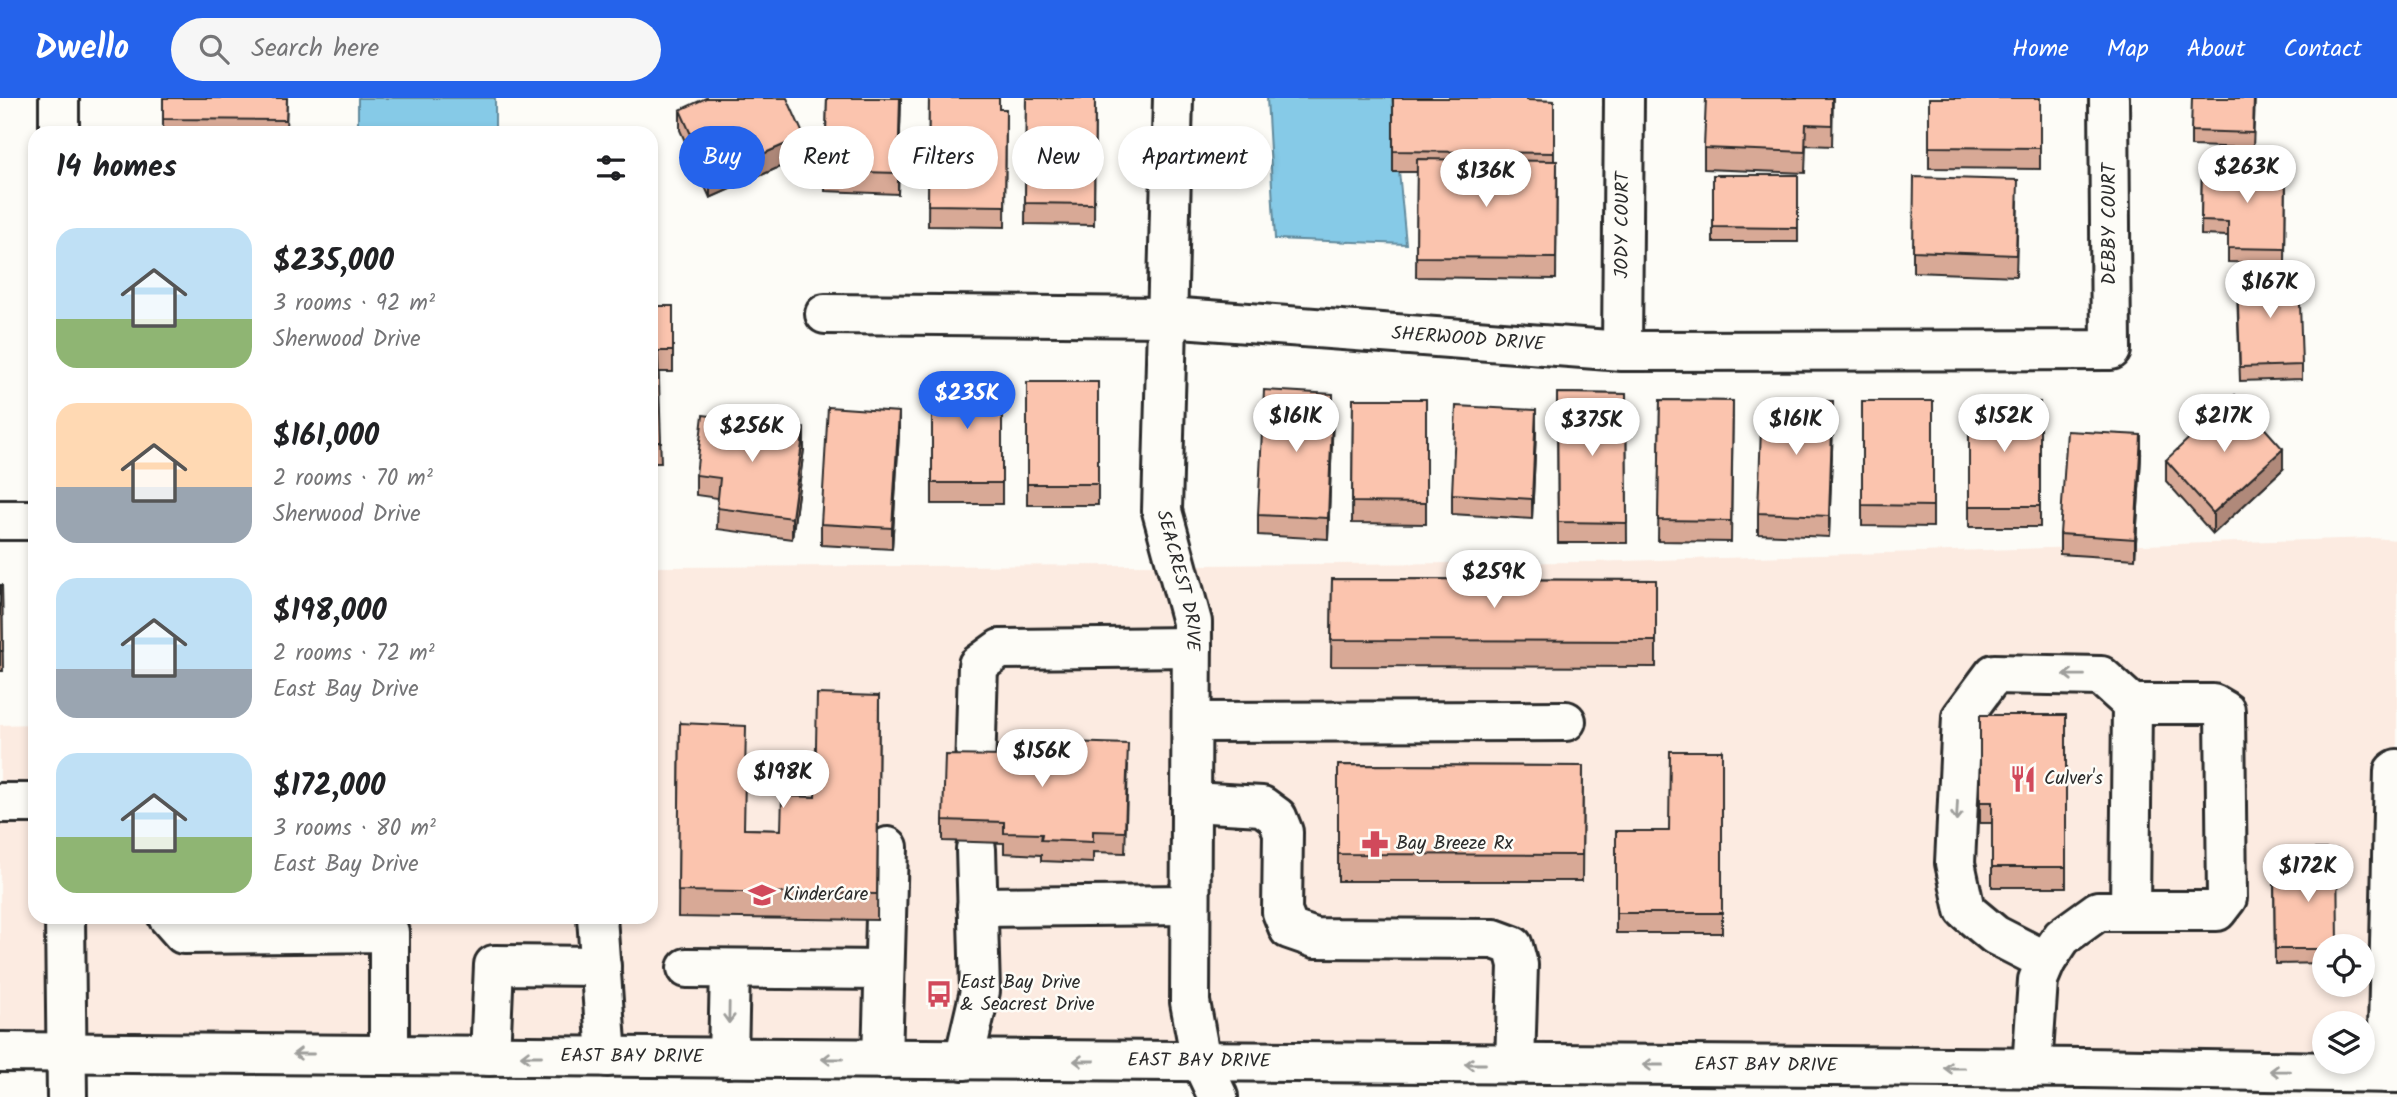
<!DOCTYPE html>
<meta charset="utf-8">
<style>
body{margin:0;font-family:Kalam,sans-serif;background:#f6f6f6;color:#202124;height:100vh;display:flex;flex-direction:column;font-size:26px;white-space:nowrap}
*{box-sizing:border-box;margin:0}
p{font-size:23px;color:#757577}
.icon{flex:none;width:38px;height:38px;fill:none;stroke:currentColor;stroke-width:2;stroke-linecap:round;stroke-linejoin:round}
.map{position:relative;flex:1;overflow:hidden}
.sheet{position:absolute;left:28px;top:28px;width:630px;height:798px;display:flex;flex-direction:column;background:#fff;border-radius:21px;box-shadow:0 4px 10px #0003}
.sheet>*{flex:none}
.top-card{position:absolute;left:679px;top:28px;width:665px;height:63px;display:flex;gap:14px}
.tools{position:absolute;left:2312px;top:836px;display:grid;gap:14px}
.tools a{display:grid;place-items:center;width:63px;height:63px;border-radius:50%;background:#fff;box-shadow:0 4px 10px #0003;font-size:35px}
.price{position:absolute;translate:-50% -60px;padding:0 16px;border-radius:24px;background:#fff;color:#222;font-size:23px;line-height:46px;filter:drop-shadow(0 2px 4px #0008)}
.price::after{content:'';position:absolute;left:50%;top:42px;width:21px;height:16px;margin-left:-10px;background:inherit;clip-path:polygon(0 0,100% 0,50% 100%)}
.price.on{background:#2563eb;color:#fff}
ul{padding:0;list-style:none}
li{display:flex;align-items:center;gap:21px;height:175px;padding:0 28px}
li span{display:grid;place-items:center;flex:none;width:196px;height:140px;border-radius:21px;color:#555}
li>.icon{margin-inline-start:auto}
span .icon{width:84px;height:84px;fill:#fffc;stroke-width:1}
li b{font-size:30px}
h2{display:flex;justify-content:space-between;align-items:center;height:84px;padding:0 28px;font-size:30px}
.tag{padding:0 24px;border-radius:32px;background:#fff;box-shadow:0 4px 10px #0003;font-size:24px;line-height:63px}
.tag.on{background:#2563eb;color:#fff}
header{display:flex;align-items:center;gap:42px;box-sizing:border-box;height:98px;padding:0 35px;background:#2563eb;color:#fff}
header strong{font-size:33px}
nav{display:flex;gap:38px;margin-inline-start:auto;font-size:24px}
.search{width:490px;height:63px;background:#f6f6f6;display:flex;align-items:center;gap:18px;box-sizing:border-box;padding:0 24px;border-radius:38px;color:#757577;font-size:26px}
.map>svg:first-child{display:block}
.built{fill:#fcebe1;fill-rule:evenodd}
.water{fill:#86cae7;stroke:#628a9c;stroke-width:2}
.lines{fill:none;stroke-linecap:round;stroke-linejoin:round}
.minor-casing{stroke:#2b2b2b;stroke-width:44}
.major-casing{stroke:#2b2b2b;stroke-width:44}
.minor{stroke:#fdfcf7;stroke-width:38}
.major{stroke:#fdfcf7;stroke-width:38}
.wall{fill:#d8a996;stroke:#2b2b2b;stroke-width:2}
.shaded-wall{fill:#b0897a;stroke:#2b2b2b;stroke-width:2}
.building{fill:#fbc4ae;stroke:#2b2b2b;stroke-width:2}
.oneway{stroke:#9e9e9b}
.labels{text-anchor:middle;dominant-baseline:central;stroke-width:5;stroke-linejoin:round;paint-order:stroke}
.street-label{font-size:19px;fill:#2b2b2b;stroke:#fdfcf7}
.poi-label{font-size:19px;fill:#2b2b2b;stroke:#fdfcf7;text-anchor:start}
</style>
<header>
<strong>Dwello</strong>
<div class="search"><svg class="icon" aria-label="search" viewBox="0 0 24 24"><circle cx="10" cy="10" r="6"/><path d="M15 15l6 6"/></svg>Search here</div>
<nav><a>Home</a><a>Map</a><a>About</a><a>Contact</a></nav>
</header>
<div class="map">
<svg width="2397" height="999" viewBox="0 0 2397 999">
<rect width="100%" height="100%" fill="#fdfcf7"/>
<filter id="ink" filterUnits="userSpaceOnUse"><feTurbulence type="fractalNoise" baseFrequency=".0143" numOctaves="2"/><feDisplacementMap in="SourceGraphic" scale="14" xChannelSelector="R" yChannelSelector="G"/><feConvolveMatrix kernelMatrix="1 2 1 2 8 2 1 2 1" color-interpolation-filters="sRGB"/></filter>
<g filter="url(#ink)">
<g class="built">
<path d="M2373 440 2397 442V953H2363L2362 926H2324V952L1217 942 1209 903 1211 524 1196 467 1591 464ZM2324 849H2362V887H2324Z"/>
<path d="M1156 467 1173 527 1171 904 1177 942 86 933 85 819H651V469Z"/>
<path d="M35 626V819H46L48 933 0 932V627Z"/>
</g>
<g class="water">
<rect x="358" y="0" width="137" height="35"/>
<path d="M1267 0H1392L1406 146 1275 141Z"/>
</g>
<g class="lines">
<defs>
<g id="minor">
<path d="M59 0V35"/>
<path id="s1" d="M1173 0 1162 413 1192 524 1190 904 1201 963 1218 999"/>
<path id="s2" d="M825 216 1168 219 1622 253 2111 252 2109 0"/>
<path id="s3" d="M1622 253 1624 0"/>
<path d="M0 422H35"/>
<path d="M1192 624 1566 623"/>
<path d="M975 676 978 567 1000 551 1192 549"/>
<path d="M1191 704 1262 708 1277 719 1283 734 1282 814 1289 831 1315 840 1494 841 1513 848 1518 867 1515 966"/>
<path d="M0 705H35"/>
<path d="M977 809 1190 807"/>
<path d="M65 819 67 999"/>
<path d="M168 819 183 836 389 834V957"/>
<path d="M597 819 607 959"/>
<path d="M2046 863 1995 837 1965 812 1955 765 1962 619 1994 576 2101 578 2132 606"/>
<path d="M687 870 884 872"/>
<path d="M490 958 494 867 601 868"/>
<path d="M728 960 730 871"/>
<path d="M882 961 888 749"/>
<path d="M964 962 980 893 976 751"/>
<path d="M2032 970 2038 882 2046 863 2062 839 2098 813H2217L2227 800 2225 613 2213 606H2132L2130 813"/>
<path d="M2387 975 2394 673 2397 671"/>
</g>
<g id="major">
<path id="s4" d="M0 954 2085 970 2397 975"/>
</g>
</defs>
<use href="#minor" class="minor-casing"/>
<use href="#major" class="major-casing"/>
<use href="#minor" class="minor"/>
<use href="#major" class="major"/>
</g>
<g class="wall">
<path d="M163 0H287L286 35H163Z"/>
<path d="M827 0H901L898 96 825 93Z"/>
<path d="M929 0 999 11H1006L1005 129 928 128Z"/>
<path d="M1026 0H1095L1094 127 1025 126Z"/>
<path d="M1393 0 1554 3V63H1557L1556 181 1416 179 1417 74H1393Z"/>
<path d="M1833 0 1832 48 1806 47 1805 75 1704 71V50Z"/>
<path d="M1929 0H2040V71L1929 70Z"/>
<path d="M2255 0 2253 50 2191 48V33Z"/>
<path d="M680 12 804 58 710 100 680 32Z"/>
<path d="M2202 68 2286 70 2285 165 2228 164V138L2201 137Z"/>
<rect x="1713" y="77" width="85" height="67"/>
<path d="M2018 103 2016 178 1913 174V153Z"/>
<path d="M2237 192 2302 267V281L2240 283Z"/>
<path d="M651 208H673V274H658L661 365H651Z"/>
<rect x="932" y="281" width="70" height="125"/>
<rect x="1027" y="284" width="71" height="123"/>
<path d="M1557 295 1626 296 1627 445H1558Z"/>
<path d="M1353 301H1426V426L1352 425Z"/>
<path d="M1660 302 1733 303 1731 444 1658 443Z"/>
<path d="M1862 303H1933V429L1862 428Z"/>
<rect x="1969" y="304" width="71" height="125"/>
<path d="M1333 317 1328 441 1258 437V417Z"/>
<path d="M1833 324 1829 439 1758 436V415Z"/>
<path d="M1536 333 1532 421 1452 416V396Z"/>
<path d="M899 335 892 451 821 447V426Z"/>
<path d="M804 351 792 441 717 431 718 400 696 397V377Z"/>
<path d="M2141 358 2135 461 2060 456V436Z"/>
<path d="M2166 362 2283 371 2213 436 2166 383Z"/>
<path d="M1332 481 1656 482V569L1331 568Z"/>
<path d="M0 487H2L3 573H0Z"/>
<path d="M879 598 877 822 678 819 680 625 744 731 781 732 815 699Z"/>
<path d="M1980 617H2066V789H1992V725H1980Z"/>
<path d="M1722 653V835H1616V733H1669Z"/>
<path d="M1128 667 1125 755 1093 754V765L1041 763V757L1004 755V745L943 743V722Z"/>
<path d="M1338 667 1583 668 1582 783H1338Z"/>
<path d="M2304 751 2324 849V865L2275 866 2274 777H2305Z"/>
</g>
<g class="shaded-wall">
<path d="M900 0H901L898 96V75Z"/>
<path d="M804 38V58L710 100V79Z"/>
<path d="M1333 296V317L1328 441V420Z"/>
<path d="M1833 303V324L1829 439V418Z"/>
<path d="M1536 312V333L1532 421V401Z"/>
<path d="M899 314V335L892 451V430Z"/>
<path d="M804 330V351L792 441V420Z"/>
<path d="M2141 337V358L2135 461V441Z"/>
<path d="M2283 351V371L2213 436V415Z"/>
</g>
<g class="building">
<path d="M163 0H287L286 22 163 21Z"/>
<path d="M706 0H787L804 38 710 79 680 12Z"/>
<path d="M827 0H900L898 75 825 73Z"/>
<path d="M929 0H999V11H1006L1005 108 928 107Z"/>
<path d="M1026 0H1095L1094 106 1025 105Z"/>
<path d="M1393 0H1527V2L1554 3V55L1393 53Z"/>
<path d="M1706 0H1832V27L1806 26 1805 54 1704 50Z"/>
<path d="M1929 0H2040V50L1929 49Z"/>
<path d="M2192 0H2254L2253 35 2191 33Z"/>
<path d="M1417 61 1557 63 1556 160 1416 159Z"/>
<path d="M2202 68 2286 70 2285 151 2228 150V124L2201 123Z"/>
<path d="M1713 77H1798V130L1713 129Z"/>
<path d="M1914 79 2018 82 2016 157 1913 153Z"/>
<path d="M2299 175 2302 267 2240 269 2237 178Z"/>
<path d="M651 208H673V253H658L661 344H651Z"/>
<rect x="932" y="281" width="70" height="104"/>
<rect x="1027" y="284" width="71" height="102"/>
<path d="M1264 292 1333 296 1328 420 1258 417Z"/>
<path d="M1557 295 1626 296 1627 425 1558 424Z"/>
<path d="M2235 297 2283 351 2213 415 2166 362Z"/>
<path d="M1353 301H1426V405L1352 404Z"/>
<path d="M1762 301 1833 303 1829 418 1758 415Z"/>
<path d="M1660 302 1733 303 1731 423 1658 422Z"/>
<path d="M1862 303H1933V408L1862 407Z"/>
<rect x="1969" y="304" width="71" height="104"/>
<path d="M1456 308 1536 312 1532 401 1452 396Z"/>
<path d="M828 309 899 314 892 430 821 426Z"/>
<path d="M703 317 804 330 792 420 717 410 720 380 696 377Z"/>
<path d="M2067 333 2141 337 2135 441 2060 436Z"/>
<path d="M1332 481 1656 482V543L1331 542Z"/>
<path d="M0 487H2L3 553H0Z"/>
<path d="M817 596 879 598 877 796 678 793 680 625 746 628 744 731 781 732 782 698 815 699Z"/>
<path d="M1980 617H2066V769H1992V704H1980Z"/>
<path d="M1005 642 1128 646 1125 734 1093 733V744L1041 742 1042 736 1004 735V724L943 722 945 657 1004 658Z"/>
<path d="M1670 653H1722V815H1616V733H1669Z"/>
<path d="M1338 667 1583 668 1582 757 1338 756Z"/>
<path d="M2304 751H2337L2338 849H2324V851H2275L2274 777H2306Z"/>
</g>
<defs><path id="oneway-shaft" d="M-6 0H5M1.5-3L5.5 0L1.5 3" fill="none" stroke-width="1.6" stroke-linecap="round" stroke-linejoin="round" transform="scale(1.75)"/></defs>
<g class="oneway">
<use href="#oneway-shaft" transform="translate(2074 577) rotate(-179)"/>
<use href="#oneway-shaft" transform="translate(1957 713) rotate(93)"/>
<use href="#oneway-shaft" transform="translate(729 915) rotate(91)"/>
<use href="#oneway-shaft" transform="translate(303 956) rotate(-180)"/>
<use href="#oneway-shaft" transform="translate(531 958) rotate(-180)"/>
<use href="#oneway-shaft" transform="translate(832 961) rotate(-180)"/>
<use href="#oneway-shaft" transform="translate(1084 963) rotate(-180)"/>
<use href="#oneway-shaft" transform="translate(1475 966) rotate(-180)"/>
<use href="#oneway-shaft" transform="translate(1653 967) rotate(-180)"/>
<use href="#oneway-shaft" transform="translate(1954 970) rotate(-180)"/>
<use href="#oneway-shaft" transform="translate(2280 973) rotate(-179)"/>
</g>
</g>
<defs>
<symbol id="restaurant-bare" viewBox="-9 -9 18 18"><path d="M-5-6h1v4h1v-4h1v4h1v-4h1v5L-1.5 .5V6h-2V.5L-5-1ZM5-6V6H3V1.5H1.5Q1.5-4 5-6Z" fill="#d1495b" stroke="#fdfcf7" stroke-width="2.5" paint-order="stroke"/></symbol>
<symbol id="pharmacy-bare" viewBox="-9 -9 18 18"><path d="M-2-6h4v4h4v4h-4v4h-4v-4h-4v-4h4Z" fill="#d1495b" stroke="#fdfcf7" stroke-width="2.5" paint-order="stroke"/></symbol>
<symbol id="school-bare" viewBox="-9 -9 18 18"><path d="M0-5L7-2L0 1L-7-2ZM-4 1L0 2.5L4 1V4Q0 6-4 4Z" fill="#d1495b" stroke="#fdfcf7" stroke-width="2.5" paint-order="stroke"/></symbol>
<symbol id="bus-bare" viewBox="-9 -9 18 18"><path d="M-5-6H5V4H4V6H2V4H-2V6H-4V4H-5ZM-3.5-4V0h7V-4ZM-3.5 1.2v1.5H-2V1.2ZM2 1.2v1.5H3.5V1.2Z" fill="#d1495b" stroke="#fdfcf7" stroke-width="2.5" paint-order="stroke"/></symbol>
</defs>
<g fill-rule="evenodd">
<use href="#restaurant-bare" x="2004" y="662" width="38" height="38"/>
<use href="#pharmacy-bare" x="1356" y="727" width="38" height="38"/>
<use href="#school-bare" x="743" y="778" width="38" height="38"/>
<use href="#bus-bare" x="920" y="877" width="38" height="38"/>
</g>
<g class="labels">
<g class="street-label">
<text stroke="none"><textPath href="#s3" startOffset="126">JODY COURT</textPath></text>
<text transform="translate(2110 126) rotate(-90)">DEBBY COURT</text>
<text stroke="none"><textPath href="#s2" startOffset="644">SHERWOOD DRIVE</textPath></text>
<text stroke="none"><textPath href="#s1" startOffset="485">SEACREST DRIVE</textPath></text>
<text stroke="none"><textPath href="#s4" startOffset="632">EAST BAY DRIVE</textPath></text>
<text stroke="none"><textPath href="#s4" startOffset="1199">EAST BAY DRIVE</textPath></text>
<text stroke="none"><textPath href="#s4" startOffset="1766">EAST BAY DRIVE</textPath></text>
</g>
<g class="poi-label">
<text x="2044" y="681">Culver's</text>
<text x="1396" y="746">Bay Breeze Rx</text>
<text x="783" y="797">KinderCare</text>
<text x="960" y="885">East Bay Drive<tspan x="960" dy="22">&amp; Seacrest Drive</tspan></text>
</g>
</g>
</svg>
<div class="tools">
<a><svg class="icon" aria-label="locate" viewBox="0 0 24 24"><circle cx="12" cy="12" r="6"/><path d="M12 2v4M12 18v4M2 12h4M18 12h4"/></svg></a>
<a><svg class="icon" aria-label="layers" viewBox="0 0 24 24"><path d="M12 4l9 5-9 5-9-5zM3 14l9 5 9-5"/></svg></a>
</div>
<b class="price" style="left:2247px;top:107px">$263K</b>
<b class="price" style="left:1486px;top:111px">$136K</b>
<b class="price" style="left:2270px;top:222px">$167K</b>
<b class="price on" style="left:967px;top:333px">$235K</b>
<b class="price" style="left:1296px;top:356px">$161K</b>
<b class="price" style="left:2004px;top:356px">$152K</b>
<b class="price" style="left:2224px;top:356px">$217K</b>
<b class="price" style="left:1796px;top:359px">$161K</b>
<b class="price" style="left:1592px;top:360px">$375K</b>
<b class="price" style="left:752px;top:366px">$256K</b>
<b class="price" style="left:1494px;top:512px">$259K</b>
<b class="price" style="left:1042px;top:691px">$156K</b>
<b class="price" style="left:783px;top:712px">$198K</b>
<b class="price" style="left:2308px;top:806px">$172K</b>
<div class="top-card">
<a class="tag on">Buy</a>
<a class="tag">Rent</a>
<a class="tag">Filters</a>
<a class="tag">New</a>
<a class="tag">Apartment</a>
</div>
<section class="sheet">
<h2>14 homes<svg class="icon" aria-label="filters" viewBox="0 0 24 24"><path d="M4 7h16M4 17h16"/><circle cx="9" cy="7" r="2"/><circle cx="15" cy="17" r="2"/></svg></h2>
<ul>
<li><span style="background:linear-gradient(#bfe0f5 65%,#8fb573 0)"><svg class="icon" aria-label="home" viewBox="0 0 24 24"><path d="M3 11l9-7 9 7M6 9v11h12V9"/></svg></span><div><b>$235,000</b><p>3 rooms · 92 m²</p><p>Sherwood Drive</p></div></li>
<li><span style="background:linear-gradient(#ffd9b3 60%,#9aa5b1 0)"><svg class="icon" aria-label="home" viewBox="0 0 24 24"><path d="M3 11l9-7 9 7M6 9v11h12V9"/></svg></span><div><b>$161,000</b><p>2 rooms · 70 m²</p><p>Sherwood Drive</p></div></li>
<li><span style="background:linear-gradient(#bfe0f5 65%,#9aa5b1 0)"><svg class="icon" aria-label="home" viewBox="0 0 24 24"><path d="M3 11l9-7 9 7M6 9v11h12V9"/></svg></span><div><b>$198,000</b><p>2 rooms · 72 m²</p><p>East Bay Drive</p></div></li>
<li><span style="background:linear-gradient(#bfe0f5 60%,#8fb573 0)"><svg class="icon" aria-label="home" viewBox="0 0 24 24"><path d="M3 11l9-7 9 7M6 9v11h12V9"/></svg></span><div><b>$172,000</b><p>3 rooms · 80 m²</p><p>East Bay Drive</p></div></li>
</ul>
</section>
</div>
